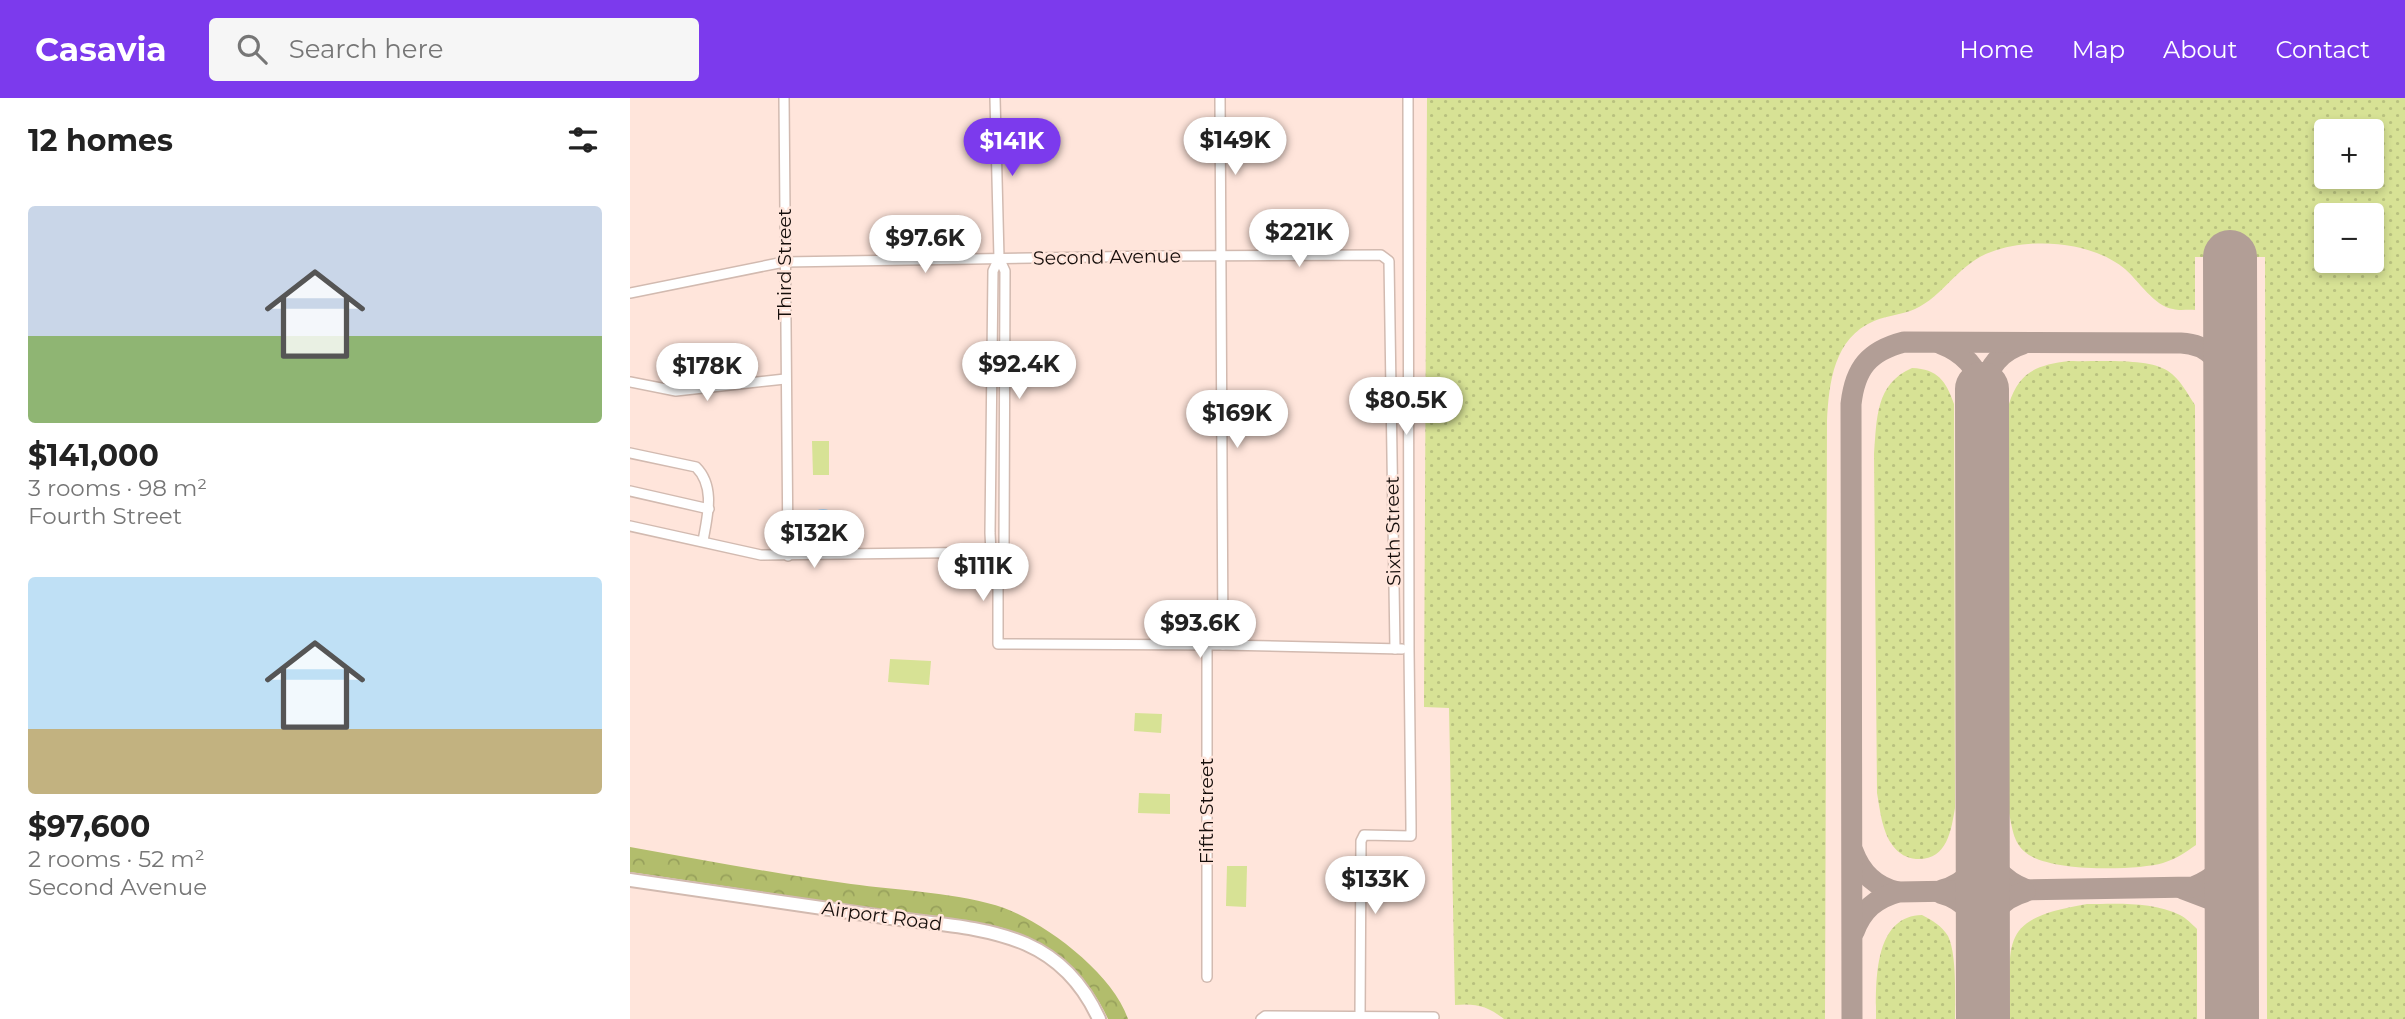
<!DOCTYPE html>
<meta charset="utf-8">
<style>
body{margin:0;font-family:Montserrat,sans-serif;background:#f6f6f6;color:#222;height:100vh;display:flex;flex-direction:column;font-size:26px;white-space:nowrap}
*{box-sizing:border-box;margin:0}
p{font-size:23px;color:#767676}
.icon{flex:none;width:38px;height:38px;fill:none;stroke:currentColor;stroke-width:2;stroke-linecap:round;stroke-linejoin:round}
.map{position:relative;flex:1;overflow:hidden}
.side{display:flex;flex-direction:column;background:#fff;width:630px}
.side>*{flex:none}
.buttons{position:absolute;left:1684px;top:21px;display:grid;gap:14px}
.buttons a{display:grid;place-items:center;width:70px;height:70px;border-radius:7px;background:#fff;box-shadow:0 4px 10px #0003;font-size:35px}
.price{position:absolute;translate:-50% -60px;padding:0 16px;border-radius:24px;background:#fff;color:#222;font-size:23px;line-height:46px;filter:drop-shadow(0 2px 4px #0008)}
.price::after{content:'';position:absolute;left:50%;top:42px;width:21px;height:16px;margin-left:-10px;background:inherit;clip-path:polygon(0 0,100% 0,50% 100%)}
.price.selected{background:#7c3aed;color:#fff}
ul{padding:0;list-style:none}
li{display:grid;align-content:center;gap:14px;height:371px;padding:0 28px}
li span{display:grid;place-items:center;height:217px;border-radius:7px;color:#555}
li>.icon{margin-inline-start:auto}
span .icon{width:126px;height:126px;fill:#fffc;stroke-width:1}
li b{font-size:30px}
h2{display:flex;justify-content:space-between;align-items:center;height:84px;padding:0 28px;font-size:30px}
header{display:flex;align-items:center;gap:42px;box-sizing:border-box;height:98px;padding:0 35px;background:#7c3aed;color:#fff}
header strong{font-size:33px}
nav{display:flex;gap:38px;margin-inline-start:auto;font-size:24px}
.search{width:490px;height:63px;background:#f6f6f6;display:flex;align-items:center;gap:18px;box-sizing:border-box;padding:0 24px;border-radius:7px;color:#767676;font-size:26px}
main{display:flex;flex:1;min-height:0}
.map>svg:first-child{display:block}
.grass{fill:url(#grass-dots);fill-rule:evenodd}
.forest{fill:url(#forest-crowns)}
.pitch{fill:#d7e295}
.water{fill:url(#water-rules)}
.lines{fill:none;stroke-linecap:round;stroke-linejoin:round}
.taxiway{stroke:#b29e96;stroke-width:21}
.runway{stroke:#b29e96;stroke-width:54}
.minor-casing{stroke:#d2bab0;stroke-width:12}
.tertiary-casing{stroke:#d2bab0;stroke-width:16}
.minor{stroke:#fff;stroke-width:9}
.tertiary{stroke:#fff;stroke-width:12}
.labels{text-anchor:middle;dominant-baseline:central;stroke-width:5;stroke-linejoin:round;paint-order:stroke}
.street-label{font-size:19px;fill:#160e0b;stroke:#ffe5db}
</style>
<header>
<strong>Casavia</strong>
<div class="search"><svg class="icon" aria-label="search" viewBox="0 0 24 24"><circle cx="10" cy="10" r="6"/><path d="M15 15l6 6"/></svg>Search here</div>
<nav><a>Home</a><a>Map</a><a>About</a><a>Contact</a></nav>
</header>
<main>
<section class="side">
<h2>12 homes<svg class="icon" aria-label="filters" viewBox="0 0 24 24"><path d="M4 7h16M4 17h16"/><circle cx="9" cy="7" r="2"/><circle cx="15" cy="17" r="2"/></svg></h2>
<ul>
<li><span style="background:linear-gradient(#c9d6e8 60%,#8fb573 0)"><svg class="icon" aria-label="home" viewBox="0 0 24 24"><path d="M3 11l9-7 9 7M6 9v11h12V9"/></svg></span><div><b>$141,000</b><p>3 rooms · 98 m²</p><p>Fourth Street</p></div></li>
<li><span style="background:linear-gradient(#bfe0f5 70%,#c2b280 0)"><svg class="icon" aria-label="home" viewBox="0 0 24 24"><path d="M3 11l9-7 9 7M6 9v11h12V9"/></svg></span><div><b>$97,600</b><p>2 rooms · 52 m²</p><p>Second Avenue</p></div></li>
</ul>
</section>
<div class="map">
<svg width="1775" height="921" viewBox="0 0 1775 921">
<defs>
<pattern id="grass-dots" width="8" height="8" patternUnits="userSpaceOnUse" patternTransform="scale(1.75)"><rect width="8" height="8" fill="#d7e295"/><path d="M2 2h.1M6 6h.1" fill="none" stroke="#b8c17f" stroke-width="1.8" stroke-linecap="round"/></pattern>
<pattern id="forest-crowns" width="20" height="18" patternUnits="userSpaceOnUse" patternTransform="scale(1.75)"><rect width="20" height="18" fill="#b2bd6c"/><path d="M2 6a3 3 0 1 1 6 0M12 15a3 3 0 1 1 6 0" fill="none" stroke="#98a15c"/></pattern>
<pattern id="water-rules" width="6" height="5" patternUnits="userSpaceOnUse" patternTransform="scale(1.75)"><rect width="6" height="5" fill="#b0d9fb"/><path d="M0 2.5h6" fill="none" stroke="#97b9d6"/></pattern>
</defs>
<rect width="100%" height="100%" fill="#ffe5db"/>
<g class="grass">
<path d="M797 0H1775V921H1637L1635 159H1565V212C1558 211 1550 213 1543 211 1524 208 1509 183 1495 171 1461 143 1401 139 1361 154 1329 165 1314 198 1285 211 1272 217 1258 217 1244 223 1204 240 1199 284 1197 323L1195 921H874C858 908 845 905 825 907L819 610 794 609ZM1741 33V79H1696V33ZM1741 117V163H1696V117Z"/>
<path d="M1439 263C1464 264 1518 259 1538 273 1550 281 1557 295 1565 307L1566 747C1556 754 1546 761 1533 765 1505 773 1417 774 1395 754 1383 744 1382 728 1379 715V306C1389 273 1408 267 1439 263Z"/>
<path d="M1282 270C1308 271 1316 283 1324 306L1325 710C1321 733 1317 763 1286 761 1277 760 1269 756 1263 748 1252 734 1250 712 1247 695L1244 356C1247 321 1245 286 1282 270Z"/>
<path d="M1457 806C1486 806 1522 803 1550 817 1556 820 1562 826 1567 831V921H1380C1380 841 1368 821 1457 806Z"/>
<path d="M1292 817C1302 822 1312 828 1318 838 1327 857 1325 899 1325 921H1246C1246 885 1243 818 1292 817Z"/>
</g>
<path class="forest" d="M0 749C73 762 147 776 221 786 266 792 332 795 374 810 417 826 483 876 498 921H478C457 874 420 847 373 830L0 774Z"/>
<g class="pitch">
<path d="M182 343H199V377H183Z"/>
<path d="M260 561 301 563 299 587 258 584Z"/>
<path d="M505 615 532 616 531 635 504 633Z"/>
<path d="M509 695 540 696V716L508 715Z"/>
<path d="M597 768H617L616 809 596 808Z"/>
</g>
<circle class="water" cx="193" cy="425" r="14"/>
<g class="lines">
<g class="taxiway">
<path d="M1311 246C1332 254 1347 268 1352 291"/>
<path d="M1352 291C1359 269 1370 253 1393 246"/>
<path d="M1352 744C1360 766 1372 782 1395 791"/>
<path d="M1223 753C1231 775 1245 789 1268 794"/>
<path d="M1553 791 1582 802 1602 825"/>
<path d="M1312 792C1336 786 1350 768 1352 744"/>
<path d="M1310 795C1333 801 1348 818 1353 842"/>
<path d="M1224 834C1232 812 1246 800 1268 794L1563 789C1584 781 1596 769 1602 747"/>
<path d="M1353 842C1359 818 1370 801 1395 794"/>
<path d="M1222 921 1221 306C1225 270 1239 253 1274 244L1551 245C1579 246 1595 266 1600 292"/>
</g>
<g class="runway">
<path d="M1600 159 1602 921"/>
<path d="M1352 291 1353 921"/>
</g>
<defs>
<g id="minor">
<path d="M154 0 158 458"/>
<path d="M365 0 369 160 375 173 374 454 368 465V546L593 547 772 551"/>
<path d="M590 0 593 547"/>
<path d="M0 195 154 164 529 158 751 157 759 163 765 551"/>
<path d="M0 284 46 293 155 281"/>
<path d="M0 355 66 369C86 389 77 419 73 443"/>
<path d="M0 393 79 411"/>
<path d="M0 428 131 457 374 454"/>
<path d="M363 457 361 454 360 435 363 173 369 160"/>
<path d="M577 879V547"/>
<path d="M730 919 731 743 734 737 781 738V727L779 552 778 0"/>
<path d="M631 921 635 918 804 919"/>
</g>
<path id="tertiary" d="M0 782C85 795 170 807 254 819 301 826 352 827 396 846 430 861 454 888 469 921"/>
</defs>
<use href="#minor" class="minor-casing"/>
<use href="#tertiary" class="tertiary-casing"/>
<use href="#minor" class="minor"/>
<use href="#tertiary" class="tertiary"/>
</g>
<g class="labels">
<g class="street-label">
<text transform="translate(477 159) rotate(-1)">Second Avenue</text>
<text transform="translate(154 166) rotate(-90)">Third Street</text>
<text transform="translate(763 433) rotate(-91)">Sixth Street</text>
<text transform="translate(576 713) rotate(-90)">Fifth Street</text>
<text transform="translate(252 818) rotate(8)">Airport Road</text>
</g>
</g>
</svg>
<div class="buttons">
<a>+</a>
<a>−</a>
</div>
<b class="price" style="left:605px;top:79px">$149K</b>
<b class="price selected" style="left:382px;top:80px">$141K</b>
<b class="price" style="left:669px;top:171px">$221K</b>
<b class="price" style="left:295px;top:177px">$97.6K</b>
<b class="price" style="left:389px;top:303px">$92.4K</b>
<b class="price" style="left:77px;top:305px">$178K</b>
<b class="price" style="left:776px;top:339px">$80.5K</b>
<b class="price" style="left:607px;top:352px">$169K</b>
<b class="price" style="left:184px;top:472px">$132K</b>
<b class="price" style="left:353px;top:505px">$111K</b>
<b class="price" style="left:570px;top:562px">$93.6K</b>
<b class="price" style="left:745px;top:818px">$133K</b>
</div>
</main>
